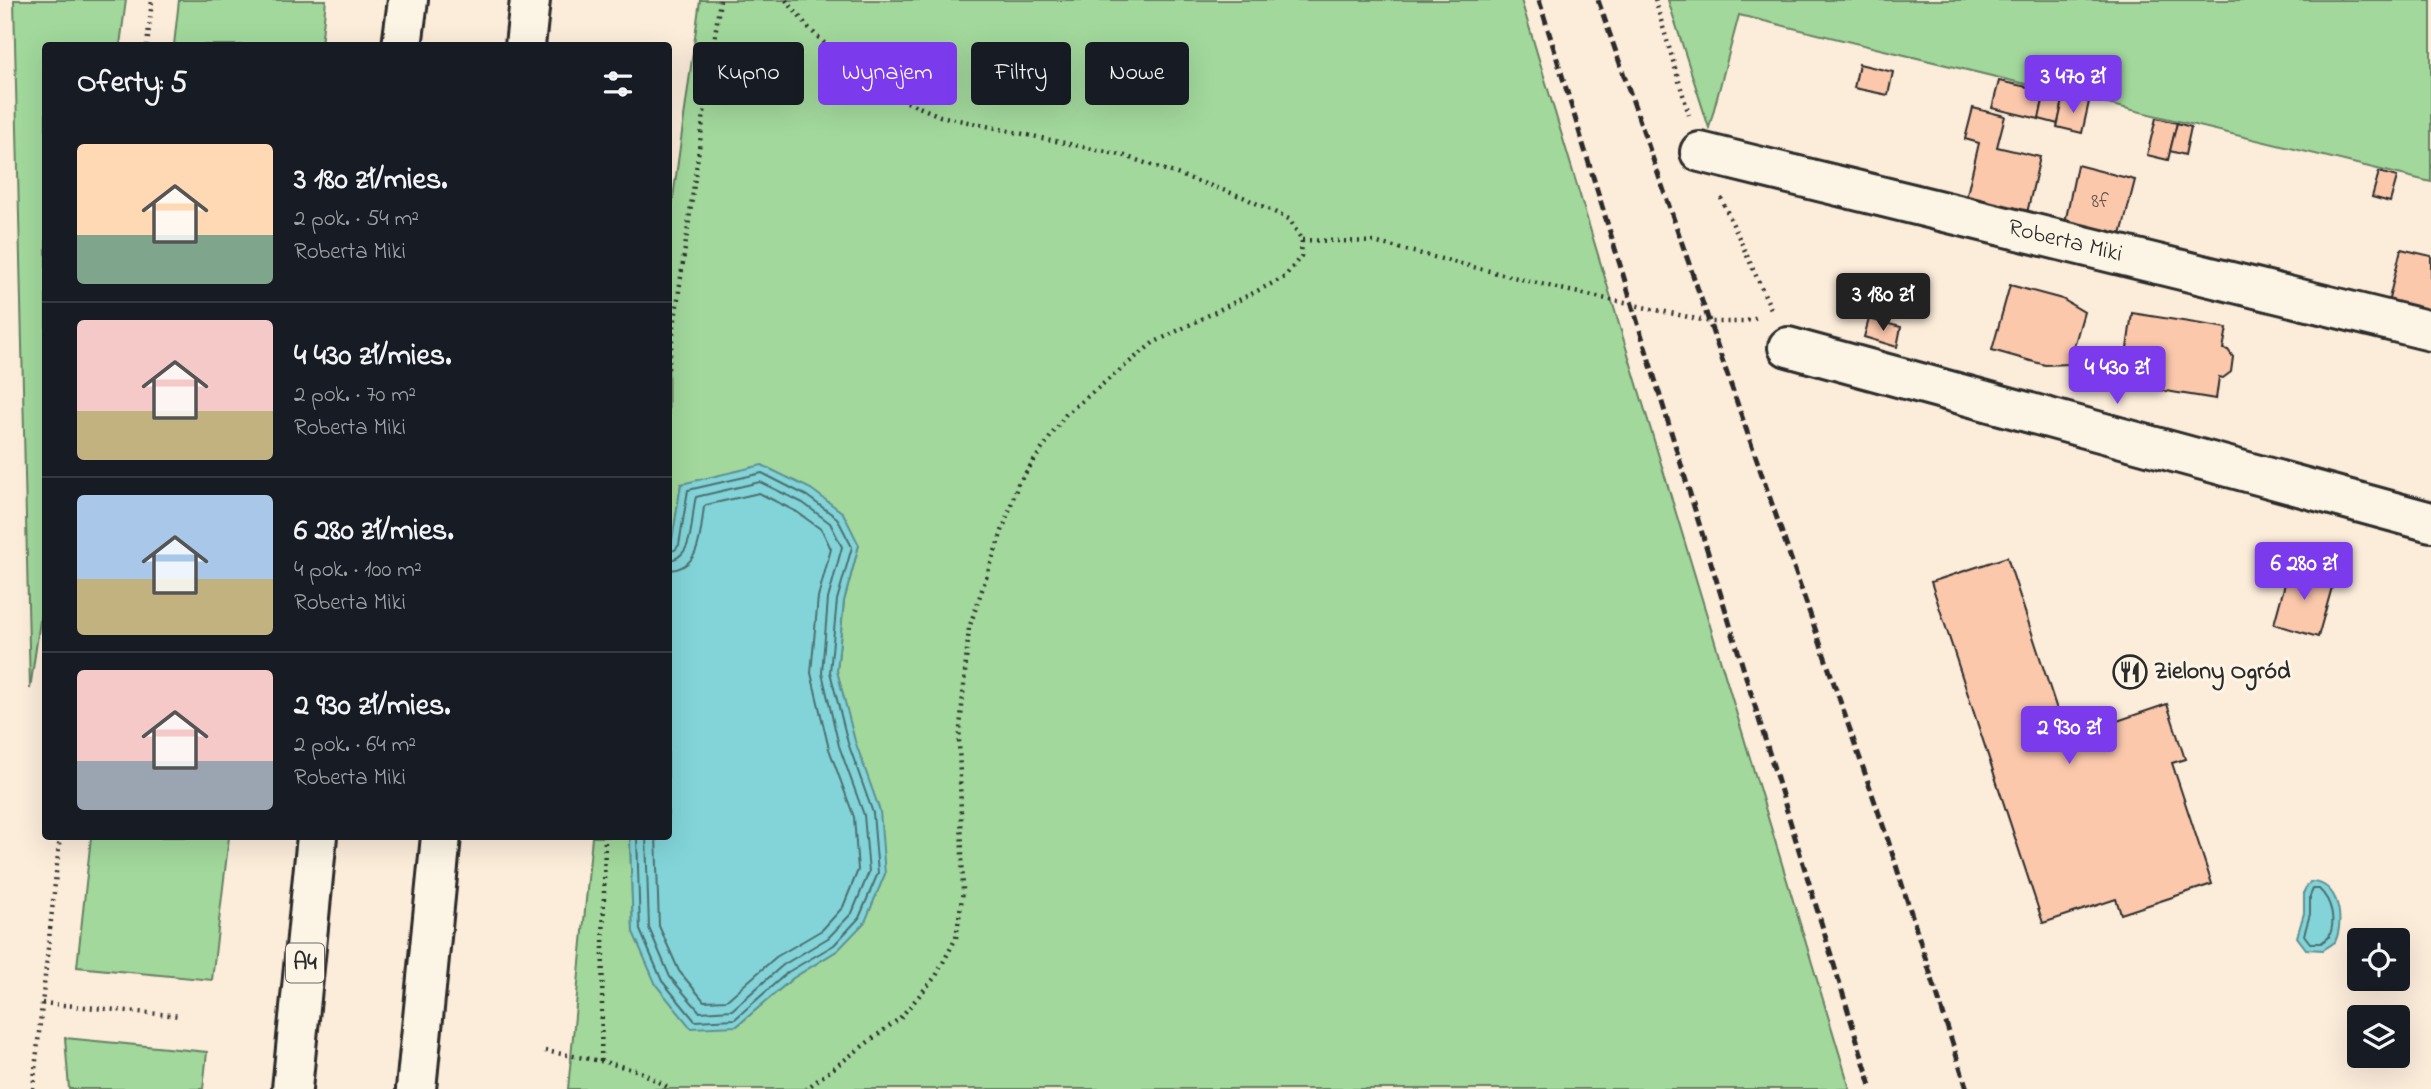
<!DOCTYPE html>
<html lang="pl">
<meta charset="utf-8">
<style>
body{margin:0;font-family:"Indie Flower",sans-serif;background:#20242c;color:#f1f3f6;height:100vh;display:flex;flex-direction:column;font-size:26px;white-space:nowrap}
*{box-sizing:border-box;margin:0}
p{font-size:23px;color:#9ea1a6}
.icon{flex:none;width:38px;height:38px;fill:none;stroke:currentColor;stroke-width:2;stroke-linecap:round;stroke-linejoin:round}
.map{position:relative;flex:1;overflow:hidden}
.details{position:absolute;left:42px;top:42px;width:630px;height:798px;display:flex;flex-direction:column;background:#171b24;border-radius:7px;box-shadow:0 7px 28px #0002}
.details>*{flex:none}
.banner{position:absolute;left:693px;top:42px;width:665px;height:63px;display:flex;gap:14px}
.fabs{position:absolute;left:2347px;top:928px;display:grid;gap:14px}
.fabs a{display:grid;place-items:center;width:63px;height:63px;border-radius:7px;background:#171b24;box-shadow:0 7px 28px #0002;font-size:35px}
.price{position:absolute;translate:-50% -60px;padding:0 16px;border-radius:7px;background:#7c3aed;color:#fff;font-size:23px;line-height:46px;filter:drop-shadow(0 2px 4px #0008)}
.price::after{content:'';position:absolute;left:50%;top:42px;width:21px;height:16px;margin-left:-10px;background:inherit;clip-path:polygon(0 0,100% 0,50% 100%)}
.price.active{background:#222;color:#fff}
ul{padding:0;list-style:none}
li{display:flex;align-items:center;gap:21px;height:175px;padding:0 35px}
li+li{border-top:2px solid #363941}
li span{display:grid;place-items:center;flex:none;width:196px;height:140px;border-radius:7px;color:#555}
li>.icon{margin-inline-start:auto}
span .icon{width:84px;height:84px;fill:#fffc;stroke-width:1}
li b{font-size:30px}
h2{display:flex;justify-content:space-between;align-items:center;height:84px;padding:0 35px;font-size:30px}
.chip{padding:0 24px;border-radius:7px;background:#171b24;box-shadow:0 7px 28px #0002;font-size:24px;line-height:63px}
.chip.active{background:#7c3aed;color:#fff}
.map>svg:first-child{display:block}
.green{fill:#a2d89c;stroke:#668264;stroke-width:2}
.water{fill:#82d4d8;stroke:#5f9093;stroke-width:2}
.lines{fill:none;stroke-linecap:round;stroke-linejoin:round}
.shore{stroke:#4e6f70;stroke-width:2}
.building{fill:#fbc8ac;stroke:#2b2b2b;stroke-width:2}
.minor-casing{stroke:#2b2b2b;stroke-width:44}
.highway-casing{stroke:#2b2b2b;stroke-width:44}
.path{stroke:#2b2b2b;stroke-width:4.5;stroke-dasharray:2 5;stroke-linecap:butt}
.minor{stroke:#fcf5e5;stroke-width:38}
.highway{stroke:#fcf5e5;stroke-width:38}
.rail{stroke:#2b2b2b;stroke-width:5;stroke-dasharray:10 5;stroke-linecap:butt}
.labels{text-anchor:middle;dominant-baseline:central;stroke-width:6;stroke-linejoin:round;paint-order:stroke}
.number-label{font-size:21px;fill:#5f524b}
.shield{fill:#fcf5e5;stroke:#6a6863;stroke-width:2}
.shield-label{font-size:23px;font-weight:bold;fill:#2b2b2b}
.street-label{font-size:24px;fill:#2b2b2b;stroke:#fcf5e5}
.poi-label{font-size:24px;font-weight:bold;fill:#2b2b2b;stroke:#fcf5e5;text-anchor:start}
</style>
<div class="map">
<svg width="2431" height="1089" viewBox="0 0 2431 1089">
<rect width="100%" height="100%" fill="#fcecda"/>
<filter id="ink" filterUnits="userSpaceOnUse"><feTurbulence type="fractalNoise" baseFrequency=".0143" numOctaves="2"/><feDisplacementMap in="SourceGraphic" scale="14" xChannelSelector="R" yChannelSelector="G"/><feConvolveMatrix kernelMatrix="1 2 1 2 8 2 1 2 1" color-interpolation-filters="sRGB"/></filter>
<g filter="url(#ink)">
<g class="green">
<path d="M14 0H126L120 45 46 46V580L30 689Z"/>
<path d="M179 0H326L321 45H174Z"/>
<path d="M700 0H1521L1850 1089H568L592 837H630L633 932 737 1026 793 978 838 950 854 741 837 671 844 601 859 545 681 484 669 566 668 235Z"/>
<path d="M1668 0H2431V182L1739 15 1709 128Z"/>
<path d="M91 837H229L212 980 77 967Z"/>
<path d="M65 1038 207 1052 203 1089H69Z"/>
</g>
<g class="water">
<path d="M762 465 811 489 843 513 859 545 844 601 837 671 855 741 880 811 885 874 865 922 838 950 793 978 737 1026 691 1028 656 985 633 932 630 837 668 836V566L681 484Z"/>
<path d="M2310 882C2339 881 2345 921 2335 942L2323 950 2306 949 2297 937 2304 913V891Z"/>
</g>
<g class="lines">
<g class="shore">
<path d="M637 836 640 930 662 981 695 1021 735 1019 788 972 834 945 859 918 878 873 873 813 848 743 830 672 837 600 852 547 837 518 807 496 762 473 688 490 679 545 675 550 668 551"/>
<path d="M646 836 649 928 670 977 700 1012 732 1010 783 965 828 938 852 913 869 872 864 815 839 746 822 673 828 599 842 547 830 523 803 503 760 482 696 497C690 516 696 558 668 560"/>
<path d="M656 836 659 926 679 971 704 1001 727 1000 776 957 822 930 843 907 858 870 854 817 829 749 811 673 818 597 831 549 822 530 797 512 759 493 706 505 704 507C700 532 702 569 668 570"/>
<path d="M2313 889H2319C2332 901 2336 921 2329 937L2321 943H2310L2304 935 2310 914V896Z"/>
</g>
</g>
<g class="building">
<path d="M1859 64 1893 72 1888 95 1854 88Z"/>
<path d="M1999 81 2045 91 2039 119 1992 108Z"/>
<path d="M2045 91 2064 96 2058 124 2039 119Z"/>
<path d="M2064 96 2089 102 2082 133 2057 127Z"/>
<path d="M1973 108 2005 116 1997 147 2040 157 2027 213 1966 199 1979 143 1965 139Z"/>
<path d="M2156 118 2177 123 2168 160 2147 155Z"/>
<path d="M2177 123 2191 127 2185 155 2170 151Z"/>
<path d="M2077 165 2135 180 2121 235 2065 223Z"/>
<path d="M2379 172 2397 177 2390 202 2372 197Z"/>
<path d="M2401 249 2431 256V314L2388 303Z"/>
<path d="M2010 285 2062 299 2084 312 2069 364 2045 365 1992 350Z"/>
<path d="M2132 313 2227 328 2223 349 2228 350 2233 357 2231 372 2223 378 2219 377 2216 399 2122 384Z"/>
<path d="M1869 319 1901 327 1897 347 1864 337Z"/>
<path d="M2007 557 2065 734 2078 730 2079 734 2167 704 2185 759 2172 763 2212 884 2121 914 2116 899 2043 923 1931 582Z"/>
<path d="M2289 569 2334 580 2318 637 2274 624Z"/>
</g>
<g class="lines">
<defs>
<g id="minor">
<path id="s1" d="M1700 152 2431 331"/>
<path d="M1788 347 2431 522"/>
</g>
<g id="highway">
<path d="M402 46 408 0"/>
<path d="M525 46 530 0"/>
<path d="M292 1089 317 836"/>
<path d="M416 1089 441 836"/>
</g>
</defs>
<use href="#minor" class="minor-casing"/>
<use href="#highway" class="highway-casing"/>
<g class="path">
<path d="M786 0 807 26 865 84 940 116 1125 156 1243 197 1289 219 1302 240 1301 256 1285 277 1153 343 1066 414 1018 484 969 628 959 740 963 891 956 938 936 976 900 1018 806 1089"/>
<path d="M1655 0 1689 115"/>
<path d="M147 46 152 0"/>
<path d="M1721 198 1772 311"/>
<path d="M1302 240 1374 242 1561 289 1711 322H1744L1760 316"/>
<path d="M668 369 720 0"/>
<path d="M42 1003 181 1016"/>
<path d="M545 1051 601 1061 639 1071 671 1089"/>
<path d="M601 1061 605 836"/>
<path d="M33 1089 60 836"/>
</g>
<use href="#minor" class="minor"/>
<use href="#highway" class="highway"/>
<g class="rail">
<path d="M1539 0 1872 1089"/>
<path d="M1598 0 1887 837 1967 1089"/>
</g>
</g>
</g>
<defs>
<symbol id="restaurant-ring" viewBox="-11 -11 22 22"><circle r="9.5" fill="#fcf5e5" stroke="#2b2b2b" stroke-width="1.5"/><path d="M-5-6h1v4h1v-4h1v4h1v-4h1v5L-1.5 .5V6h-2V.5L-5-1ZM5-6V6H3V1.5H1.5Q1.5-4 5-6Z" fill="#2b2b2b"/></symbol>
</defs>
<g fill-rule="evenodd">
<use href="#restaurant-ring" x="2111" y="653" width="38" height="38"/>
</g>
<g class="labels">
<g class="number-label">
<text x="2100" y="202">8f</text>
</g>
<rect class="shield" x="286" y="943.5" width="38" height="39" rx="5"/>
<g class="shield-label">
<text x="305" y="963">A4</text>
</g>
<g class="street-label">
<text stroke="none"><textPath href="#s1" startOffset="376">Roberta Miki</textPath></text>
</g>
<g class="poi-label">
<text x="2154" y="672">Zielony Ogród</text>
</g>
</g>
</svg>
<div class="fabs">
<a><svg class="icon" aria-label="locate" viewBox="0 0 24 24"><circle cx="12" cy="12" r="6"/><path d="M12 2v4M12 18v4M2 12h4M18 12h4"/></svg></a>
<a><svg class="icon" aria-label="layers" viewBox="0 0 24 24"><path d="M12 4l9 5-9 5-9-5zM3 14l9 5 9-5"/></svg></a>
</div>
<b class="price" style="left:2073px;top:115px">3 470 zł</b>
<b class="price active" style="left:1883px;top:333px">3 180 zł</b>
<b class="price" style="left:2117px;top:406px">4 430 zł</b>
<b class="price" style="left:2304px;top:602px">6 280 zł</b>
<b class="price" style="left:2069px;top:766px">2 930 zł</b>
<div class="banner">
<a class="chip">Kupno</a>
<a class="chip active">Wynajem</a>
<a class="chip">Filtry</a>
<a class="chip">Nowe</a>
</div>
<section class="details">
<h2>Oferty: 5<svg class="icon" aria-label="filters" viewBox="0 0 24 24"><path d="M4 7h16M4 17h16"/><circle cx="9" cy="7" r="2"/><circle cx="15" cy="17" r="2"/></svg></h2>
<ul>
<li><span style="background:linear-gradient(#ffd9b3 65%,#7fa58c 0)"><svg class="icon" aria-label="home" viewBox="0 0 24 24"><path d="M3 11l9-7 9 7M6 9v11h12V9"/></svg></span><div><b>3 180 zł/mies.</b><p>2 pok. · 54 m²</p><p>Roberta Miki</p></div></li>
<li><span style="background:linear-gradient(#f6c9c9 65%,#c2b280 0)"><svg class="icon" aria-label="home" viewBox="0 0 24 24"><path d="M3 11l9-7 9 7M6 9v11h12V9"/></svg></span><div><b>4 430 zł/mies.</b><p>2 pok. · 70 m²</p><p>Roberta Miki</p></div></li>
<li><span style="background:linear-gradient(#a9c7e8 60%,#c2b280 0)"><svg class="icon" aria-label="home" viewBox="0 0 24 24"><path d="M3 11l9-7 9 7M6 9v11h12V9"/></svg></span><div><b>6 280 zł/mies.</b><p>4 pok. · 100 m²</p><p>Roberta Miki</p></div></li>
<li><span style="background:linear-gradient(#f6c9c9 65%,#9aa5b1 0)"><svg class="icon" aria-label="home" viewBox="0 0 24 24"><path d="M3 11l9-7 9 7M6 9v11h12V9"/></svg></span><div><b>2 930 zł/mies.</b><p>2 pok. · 64 m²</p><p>Roberta Miki</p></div></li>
</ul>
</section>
</div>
